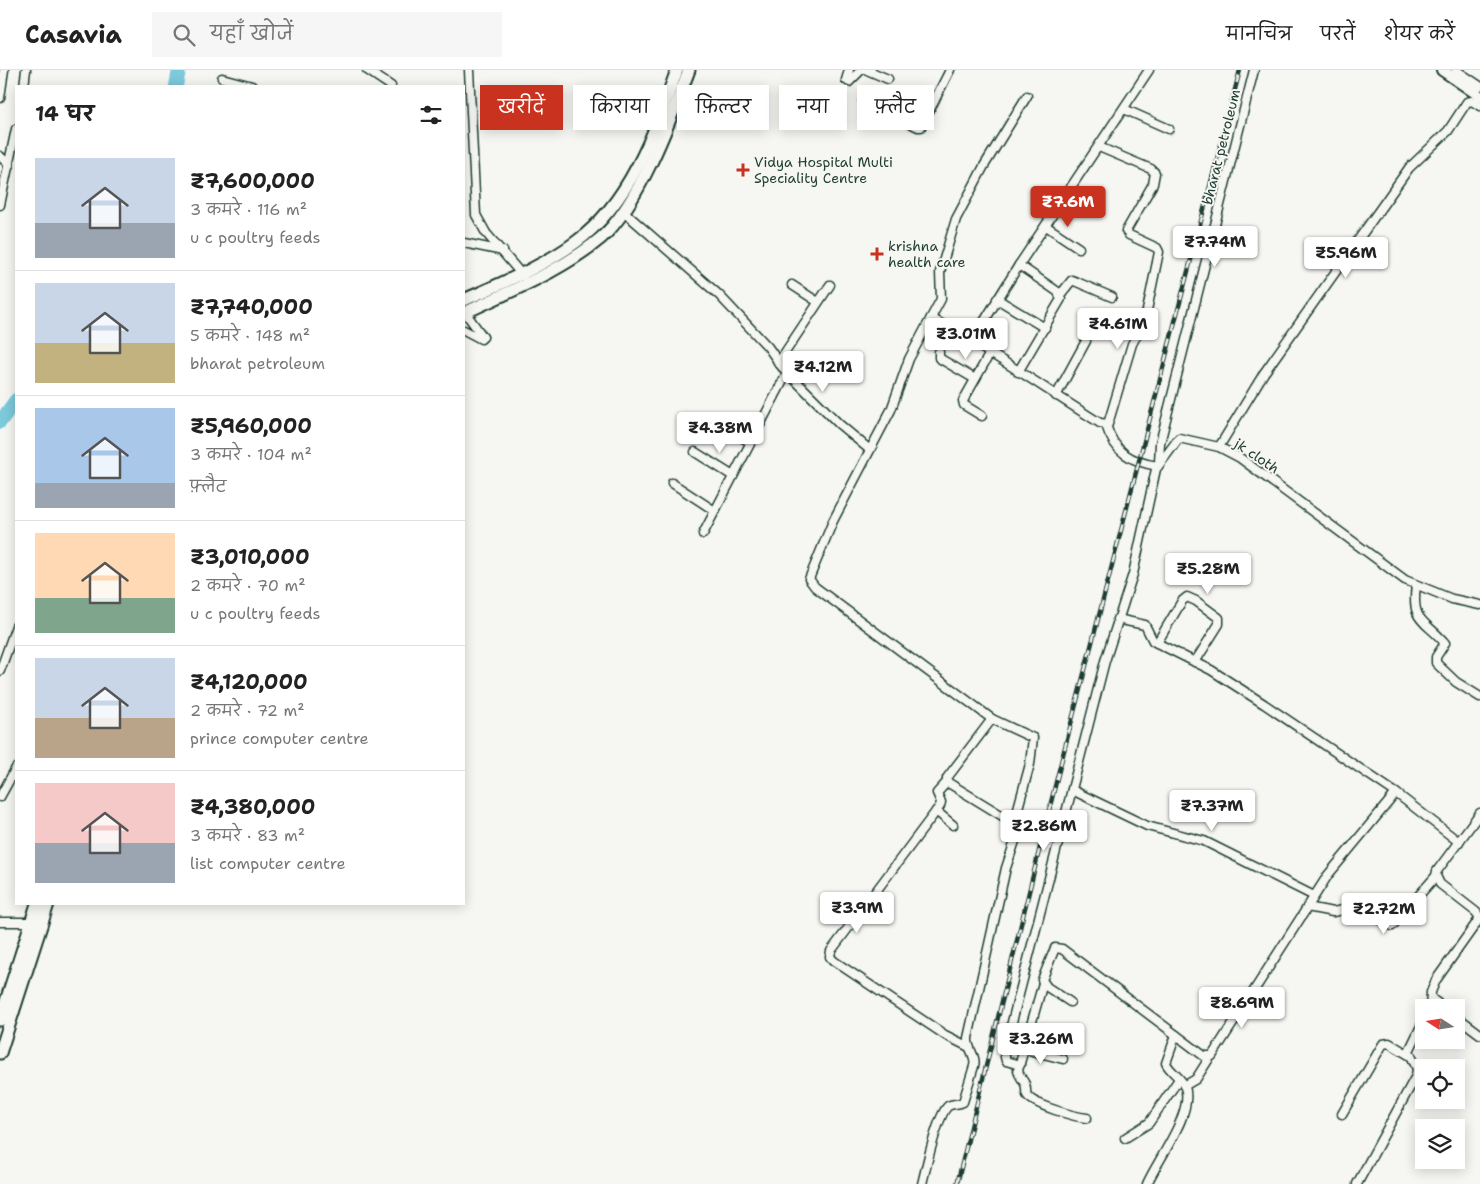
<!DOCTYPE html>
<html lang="hi">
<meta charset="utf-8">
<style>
body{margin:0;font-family:"Shantell Sans","Playpen Sans Deva",sans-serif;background:#f6f6f6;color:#222;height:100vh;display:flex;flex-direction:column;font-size:19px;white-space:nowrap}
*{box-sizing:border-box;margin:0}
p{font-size:16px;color:#767676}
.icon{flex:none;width:28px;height:28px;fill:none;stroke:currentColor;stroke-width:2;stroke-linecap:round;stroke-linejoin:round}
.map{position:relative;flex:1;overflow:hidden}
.drawer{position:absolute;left:15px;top:15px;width:450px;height:820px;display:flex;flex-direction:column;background:#fff;border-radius:0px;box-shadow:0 2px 12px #0003}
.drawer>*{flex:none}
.top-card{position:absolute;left:480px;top:15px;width:475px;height:45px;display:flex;gap:10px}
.needle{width:32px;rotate:282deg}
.controls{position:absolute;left:1415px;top:929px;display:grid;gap:10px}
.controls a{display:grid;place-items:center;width:50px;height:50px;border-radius:0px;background:#fff;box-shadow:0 2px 12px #0003;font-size:25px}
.price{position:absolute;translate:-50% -42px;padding:0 11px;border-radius:5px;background:#fff;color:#222;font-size:16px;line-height:32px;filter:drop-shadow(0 1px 2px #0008)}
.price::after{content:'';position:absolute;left:50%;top:30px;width:15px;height:11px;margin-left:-8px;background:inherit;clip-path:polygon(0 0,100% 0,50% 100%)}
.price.on{background:#c8321e;color:#fff}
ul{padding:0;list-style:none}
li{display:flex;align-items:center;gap:15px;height:125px;padding:0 20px}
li+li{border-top:1px solid #e0e0e0}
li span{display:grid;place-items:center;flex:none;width:140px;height:100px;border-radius:0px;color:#555}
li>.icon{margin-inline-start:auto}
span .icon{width:60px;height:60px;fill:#fffc;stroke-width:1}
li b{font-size:21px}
h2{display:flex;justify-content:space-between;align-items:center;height:60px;padding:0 20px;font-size:21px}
.chip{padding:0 18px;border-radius:0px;background:#fff;box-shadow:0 2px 12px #0003;font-size:18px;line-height:45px}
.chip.on{background:#c8321e;color:#fff}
header{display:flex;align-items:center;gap:30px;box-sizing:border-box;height:70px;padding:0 25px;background:#fff;border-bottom:1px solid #e0e0e0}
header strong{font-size:24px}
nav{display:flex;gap:28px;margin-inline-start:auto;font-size:18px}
.search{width:350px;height:45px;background:#f6f6f6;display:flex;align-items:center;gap:12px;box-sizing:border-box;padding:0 18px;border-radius:0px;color:#767676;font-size:19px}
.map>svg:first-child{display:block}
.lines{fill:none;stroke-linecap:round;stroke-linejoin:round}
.river{stroke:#7ccadb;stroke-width:14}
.minor-casing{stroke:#1f3d34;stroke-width:11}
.major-casing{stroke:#1f3d34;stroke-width:14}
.highway-casing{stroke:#1f3d34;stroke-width:15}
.minor{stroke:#f6f6f2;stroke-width:8}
.major{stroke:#f6f6f2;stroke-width:10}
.highway{stroke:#f6f6f2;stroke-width:11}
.rail-casing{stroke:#1f3d34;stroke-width:4.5}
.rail{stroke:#f6f6f2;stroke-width:2.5;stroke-dasharray:8;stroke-linecap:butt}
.poi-dot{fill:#c8321e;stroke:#f6f6f2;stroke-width:2}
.labels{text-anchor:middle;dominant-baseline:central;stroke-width:4;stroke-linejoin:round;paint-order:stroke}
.street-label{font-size:14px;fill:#1f3d34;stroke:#f6f6f2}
.poi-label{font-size:14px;fill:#1f3d34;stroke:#f6f6f2;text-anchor:start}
</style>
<header>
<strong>Casavia</strong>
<div class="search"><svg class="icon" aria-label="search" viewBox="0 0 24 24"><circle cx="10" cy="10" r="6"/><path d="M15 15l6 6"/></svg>यहाँ खोजें</div>
<nav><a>मानचित्र</a><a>परतें</a><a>शेयर करें</a></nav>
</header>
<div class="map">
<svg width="1480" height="1114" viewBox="0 0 1480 1114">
<rect width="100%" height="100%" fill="#f6f6f2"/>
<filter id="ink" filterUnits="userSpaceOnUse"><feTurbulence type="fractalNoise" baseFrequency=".02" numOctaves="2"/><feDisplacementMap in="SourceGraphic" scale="10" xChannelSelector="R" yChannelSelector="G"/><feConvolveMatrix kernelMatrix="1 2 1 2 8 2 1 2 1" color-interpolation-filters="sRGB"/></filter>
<g filter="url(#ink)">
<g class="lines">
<g class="river">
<path d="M176 16 179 0"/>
<path d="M0 352 16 330"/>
</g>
<defs>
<g id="minor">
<path d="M367 0 391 16"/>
<path d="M469 0 476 145 486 163 523 206"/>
<path d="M849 0 846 10 849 12 861 0"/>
<path d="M867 0 888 9"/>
<path d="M1456 0 1480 16"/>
<path d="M222 8 252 16"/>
<path d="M24 16 26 0"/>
<path d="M0 28 4 0"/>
<path d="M863 31 918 57H921L950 0"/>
<path d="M1124 39 1169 59"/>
<path d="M0 86 9 95"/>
<path d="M0 135 16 59"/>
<path d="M623 141 719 225 768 277 782 297 839 354 870 380"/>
<path d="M1046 156 1079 178"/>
<path d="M464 173 503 181"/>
<path d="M792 215 818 232"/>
<path d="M1060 225 1072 210 1112 227"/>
<path d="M997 229 1045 258"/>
<path d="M931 248C989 280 1044 318 1100 353L1108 354 1132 274 1145 250 1159 182 1157 178 1129 165 1126 161 1153 114 1155 103 1151 99 1099 77"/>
<path d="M464 260 481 269 483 267 465 242"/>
<path d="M972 271 1019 195 1149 0"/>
<path d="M939 282V288L975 309"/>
<path d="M778 293 830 215"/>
<path d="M1018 302 1061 229 1058 222 1019 195"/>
<path d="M1056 326 1086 271"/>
<path d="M982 346 964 335 963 331 990 283"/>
<path d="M1106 355C1114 382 1131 392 1158 396"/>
<path d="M723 356 750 372"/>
<path d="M1219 377 1264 303 1409 98 1448 61 1467 32 1472 31 1480 36"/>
<path d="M695 382 733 406"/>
<path d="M1159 393 1160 373 1254 0"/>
<path d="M672 413 715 441"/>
<path d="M703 464 787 303"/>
<path d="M1416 515C1411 553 1424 549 1445 573L1436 587V593L1456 612 1480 627"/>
<path d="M1117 549 1145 555 1153 571 1211 600 1264 634 1396 723 1459 772"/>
<path d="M1157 573 1182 531 1187 527 1196 531 1219 548V554L1195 592"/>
<path d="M0 601 16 556"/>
<path d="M947 712 937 723 941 732 940 736 831 881 830 887 834 891 945 965 969 977"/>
<path d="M1072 720 1147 756 1204 771 1314 826"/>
<path d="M0 727 16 698"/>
<path d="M936 741 953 755"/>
<path d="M1014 753 1030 694 1033 668 992 649 815 517 809 509 833 451 891 340 909 289 941 229 940 202 956 149 984 96 1027 26"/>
<path d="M1307 837 1333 842 1357 837 1392 856 1436 806"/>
<path d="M0 852H35"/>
<path d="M1043 913 1018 1000C1019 1007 1022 1008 1025 1014 1027 1018 1025 1021 1027 1025 1033 1035 1075 1047 1087 1048"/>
<path d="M1432 929 1444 938"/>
<path d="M1070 932 1047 917 1042 910 1055 878 1062 879 1204 986H1212L1328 805 1396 723"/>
<path d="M1430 938 1431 922 1436 910 1480 848 1476 842 1440 814 1436 806 1437 801 1480 743"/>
<path d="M1456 946 1480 964"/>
<path d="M1024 979 1063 989"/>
<path d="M1020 995 1006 991 1004 983 1105 591 1133 504 1156 399 1179 368 1219 377 1240 388 1405 510 1452 529 1480 535"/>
<path d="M1184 1016 1196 1009 1210 987"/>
<path d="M1342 1044 1383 974 1389 973 1409 985"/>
<path d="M1125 1068 1149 1053 1179 1009"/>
<path d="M922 1114C926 1098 937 1046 948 1036 953 1033 958 1035 963 1032L974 996C977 986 967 979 968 968L1006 798 1018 762 1014 753 947 712V708L992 649"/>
<path d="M1147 1114C1158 1089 1194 1043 1185 1017 1181 1007 1170 1002 1166 993L1176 965"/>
<path d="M1357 1114 1416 1006 1417 999 1409 981 1424 950"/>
</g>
<path id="major" d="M1442 0 1480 26"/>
<g id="highway">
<path d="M464 230C502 213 542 197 576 172 630 133 655 61 677 0"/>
<path d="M464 243C510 221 562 201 601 168 639 135 671 48 689 0"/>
<path d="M0 950 37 834"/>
<path d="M0 983 48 834"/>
</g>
</defs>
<use href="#minor" class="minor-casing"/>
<use href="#major" class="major-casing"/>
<use href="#highway" class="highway-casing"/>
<use href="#minor" class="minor"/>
<use href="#major" class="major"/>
<use href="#highway" class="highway"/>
<defs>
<path id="rail" d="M957 1114 1057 708 1240 0"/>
</defs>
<use href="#rail" class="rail-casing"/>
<use href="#rail" class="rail"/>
</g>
</g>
<g class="poi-dot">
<path d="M740.5 92.5h5v5h5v5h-5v5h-5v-5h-5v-5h5z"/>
<path d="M874.5 176.5h5v5h5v5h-5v5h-5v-5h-5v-5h5z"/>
</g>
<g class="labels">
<g class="street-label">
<text transform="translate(1221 77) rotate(-76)">bharat petroleum</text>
<text transform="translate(1257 386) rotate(34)">jk cloth</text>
</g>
<g class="poi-label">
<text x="754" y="92">Vidya Hospital Multi<tspan x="754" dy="16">Speciality Centre</tspan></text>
<text x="888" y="176">krishna<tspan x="888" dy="16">health care</tspan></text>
</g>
</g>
</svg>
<div class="controls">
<a><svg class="needle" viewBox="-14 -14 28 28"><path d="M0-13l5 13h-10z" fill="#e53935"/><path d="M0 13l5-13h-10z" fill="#767676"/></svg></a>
<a><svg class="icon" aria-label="locate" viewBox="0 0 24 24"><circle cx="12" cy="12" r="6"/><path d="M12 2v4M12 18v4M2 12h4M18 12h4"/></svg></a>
<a><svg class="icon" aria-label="layers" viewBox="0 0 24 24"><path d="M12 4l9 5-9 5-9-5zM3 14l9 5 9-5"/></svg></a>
</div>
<b class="price on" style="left:1068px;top:158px">₹7.6M</b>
<b class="price" style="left:1215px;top:198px">₹7.74M</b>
<b class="price" style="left:1346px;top:209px">₹5.96M</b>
<b class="price" style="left:1118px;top:280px">₹4.61M</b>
<b class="price" style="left:966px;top:290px">₹3.01M</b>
<b class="price" style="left:823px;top:323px">₹4.12M</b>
<b class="price" style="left:720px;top:384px">₹4.38M</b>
<b class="price" style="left:1208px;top:525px">₹5.28M</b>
<b class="price" style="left:1212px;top:762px">₹7.37M</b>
<b class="price" style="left:1044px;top:782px">₹2.86M</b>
<b class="price" style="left:857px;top:864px">₹3.9M</b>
<b class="price" style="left:1384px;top:865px">₹2.72M</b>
<b class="price" style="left:1242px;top:959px">₹8.69M</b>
<b class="price" style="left:1041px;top:995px">₹3.26M</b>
<div class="top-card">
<a class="chip on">खरीदें</a>
<a class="chip">किराया</a>
<a class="chip">फ़िल्टर</a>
<a class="chip">नया</a>
<a class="chip">फ़्लैट</a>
</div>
<section class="drawer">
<h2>14 घर<svg class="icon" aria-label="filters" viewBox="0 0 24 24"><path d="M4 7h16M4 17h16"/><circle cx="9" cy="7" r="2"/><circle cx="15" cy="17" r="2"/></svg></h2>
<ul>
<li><span style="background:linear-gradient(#c9d6e8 65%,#9aa5b1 0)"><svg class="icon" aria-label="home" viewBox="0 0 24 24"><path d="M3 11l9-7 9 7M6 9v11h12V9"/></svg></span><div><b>₹7,600,000</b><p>3 कमरे · 116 m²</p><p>u c poultry feeds</p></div></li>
<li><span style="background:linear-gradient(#c9d6e8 60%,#c2b280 0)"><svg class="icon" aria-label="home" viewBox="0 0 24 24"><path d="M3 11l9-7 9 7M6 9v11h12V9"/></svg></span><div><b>₹7,740,000</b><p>5 कमरे · 148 m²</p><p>bharat petroleum</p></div></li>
<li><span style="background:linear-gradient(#a9c7e8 75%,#9aa5b1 0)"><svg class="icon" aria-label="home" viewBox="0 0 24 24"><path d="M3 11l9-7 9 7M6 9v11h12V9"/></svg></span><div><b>₹5,960,000</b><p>3 कमरे · 104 m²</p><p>फ़्लैट</p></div></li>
<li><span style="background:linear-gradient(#ffd9b3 65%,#7fa58c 0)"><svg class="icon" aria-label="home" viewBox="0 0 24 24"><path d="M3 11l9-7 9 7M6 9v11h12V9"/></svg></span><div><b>₹3,010,000</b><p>2 कमरे · 70 m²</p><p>u c poultry feeds</p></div></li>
<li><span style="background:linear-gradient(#c9d6e8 60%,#b9a48a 0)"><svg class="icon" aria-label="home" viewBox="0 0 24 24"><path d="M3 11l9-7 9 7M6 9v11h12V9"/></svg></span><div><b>₹4,120,000</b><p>2 कमरे · 72 m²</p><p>prince computer centre</p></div></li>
<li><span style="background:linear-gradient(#f6c9c9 60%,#9aa5b1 0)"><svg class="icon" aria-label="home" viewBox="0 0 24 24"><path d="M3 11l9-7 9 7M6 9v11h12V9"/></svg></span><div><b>₹4,380,000</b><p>3 कमरे · 83 m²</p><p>list computer centre</p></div></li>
</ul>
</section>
</div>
